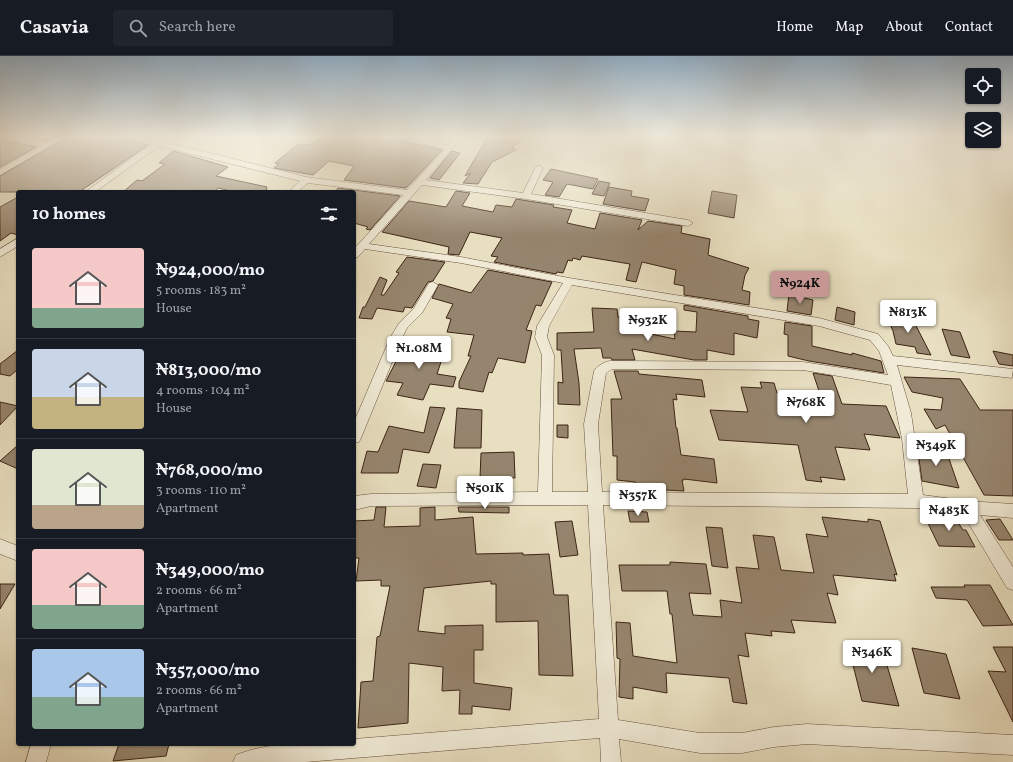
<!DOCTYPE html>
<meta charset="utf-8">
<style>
body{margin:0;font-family:Vollkorn,serif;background:#20242c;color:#f1f3f6;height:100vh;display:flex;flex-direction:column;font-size:15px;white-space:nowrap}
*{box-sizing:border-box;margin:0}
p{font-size:13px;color:#9ea1a6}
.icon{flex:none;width:22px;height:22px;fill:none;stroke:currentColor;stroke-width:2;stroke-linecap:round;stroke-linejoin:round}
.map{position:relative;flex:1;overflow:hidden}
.details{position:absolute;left:16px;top:134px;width:340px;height:556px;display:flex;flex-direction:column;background:#171b24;border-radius:4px;box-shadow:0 1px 3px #0004}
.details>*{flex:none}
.fabs{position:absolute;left:965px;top:12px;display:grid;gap:8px}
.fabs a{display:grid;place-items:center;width:36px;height:36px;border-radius:4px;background:#171b24;box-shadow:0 1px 3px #0004;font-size:20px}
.price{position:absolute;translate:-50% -34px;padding:0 9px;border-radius:4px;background:#fff;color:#222;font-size:13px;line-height:26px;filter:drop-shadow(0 1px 2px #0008)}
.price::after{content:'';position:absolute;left:50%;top:24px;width:12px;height:9px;margin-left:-6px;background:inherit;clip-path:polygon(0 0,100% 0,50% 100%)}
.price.current{background:#c59692;color:#111}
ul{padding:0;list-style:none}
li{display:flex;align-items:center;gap:12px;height:100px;padding:0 16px}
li+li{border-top:1px solid #363941}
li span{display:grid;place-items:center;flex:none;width:112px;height:80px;border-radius:4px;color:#555}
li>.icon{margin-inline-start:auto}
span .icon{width:48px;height:48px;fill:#fffc;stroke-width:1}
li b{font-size:17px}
h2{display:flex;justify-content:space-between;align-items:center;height:48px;padding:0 16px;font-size:17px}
header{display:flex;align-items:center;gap:24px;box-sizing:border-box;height:56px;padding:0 20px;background:#171b24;border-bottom:1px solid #363941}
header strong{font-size:19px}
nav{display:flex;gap:22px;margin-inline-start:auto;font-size:14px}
.search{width:280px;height:36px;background:#20242c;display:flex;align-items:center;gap:10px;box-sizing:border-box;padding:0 14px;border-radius:4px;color:#9ea1a6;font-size:15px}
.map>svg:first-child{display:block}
.building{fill:#96856e;stroke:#3d2415}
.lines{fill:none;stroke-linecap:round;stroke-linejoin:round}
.minor-casing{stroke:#685340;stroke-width:1}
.minor{fill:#f0ead6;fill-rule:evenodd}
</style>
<header>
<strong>Casavia</strong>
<div class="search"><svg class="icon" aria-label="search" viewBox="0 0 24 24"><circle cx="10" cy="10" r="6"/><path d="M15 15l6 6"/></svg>Search here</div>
<nav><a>Home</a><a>Map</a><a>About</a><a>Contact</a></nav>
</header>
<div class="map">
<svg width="1013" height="706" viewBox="0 0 1013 706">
<rect width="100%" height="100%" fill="#e8dfc0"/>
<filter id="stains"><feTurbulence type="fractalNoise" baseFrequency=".005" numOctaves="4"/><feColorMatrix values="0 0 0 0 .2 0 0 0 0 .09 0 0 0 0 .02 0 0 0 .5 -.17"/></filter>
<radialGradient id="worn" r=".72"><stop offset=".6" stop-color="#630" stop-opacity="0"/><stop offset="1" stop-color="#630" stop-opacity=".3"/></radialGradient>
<g class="building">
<path d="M24 80H54L47 85Z"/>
<path d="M69 80H92L111 85 118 81 148 89 79 136H0V120Z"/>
<path d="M324 80H360L389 86 392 83 442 94 406 132 344 124 354 110 329 105 313 119 274 112 279 108 275 107 299 88 309 89Z"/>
<path d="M488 80H526L512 92 516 94 492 106 478 128 463 127 471 117 465 120Z"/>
<path d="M0 84 36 91 0 111Z"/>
<path d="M173 95 228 111 216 120 267 131 266 136H235L218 132 214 136H123L137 124 142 125 165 108 159 107Z"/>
<path d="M452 95 460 97 439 124 430 122Z"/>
<path d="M551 113 598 123 593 133 567 128 559 141 545 139 553 126 543 124Z"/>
<path d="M599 125 610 127 604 140 592 138Z"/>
<path d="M609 131 632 135 631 140 649 143 645 155 603 148Z"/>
<path d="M338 132 400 140 370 174 366 173 368 171 354 167V136H335Z"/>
<path d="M456 135 470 137 462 150 493 156 496 149 512 151 516 143 554 149 553 151 572 154 567 167 595 173 600 157 642 164 638 174 648 165 682 170 681 177 710 183 708 199 749 212 745 219 742 234 750 236 749 249 684 239V230L674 228 676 214 642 206 636 226 626 224 630 208 582 200 580 204 573 202 572 205 568 204 563 217 557 216 556 218 494 206 498 201 491 200 502 182 470 176 459 199 448 198 449 191 382 176 409 145 446 151Z"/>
<path d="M712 135 737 139 734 162 708 157Z"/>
<path d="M18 141V179L11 177 0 185V151Z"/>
<path d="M407 201 445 206 433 225 428 226 412 252 405 251 403 256 377 252 372 263 359 262 363 251H365L380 221 387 224 381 239H384L399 217 396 216Z"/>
<path d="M488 214 552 226 541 250 536 249 526 274 532 275 525 307 498 302 492 317 489 316 483 336 459 332V326L471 300H468L474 279 447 276 451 263 446 262 453 248 432 242 439 228 471 237Z"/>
<path d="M789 238 813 244 811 259 787 255Z"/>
<path d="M684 249 748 260V263L759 265 757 282 734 277V299L707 294V304H694L632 293 635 304H612L611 302H603L601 292 574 293 579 327 580 349 558 348V326L563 327 561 294H557V277L594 276 592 252 617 253 618 261 639 265 637 275 675 283 674 275 696 276 697 256 684 254Z"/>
<path d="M837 251 855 256 854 269 835 264Z"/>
<path d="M886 259 912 262 931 299 917 297 915 291 896 288 893 275Z"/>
<path d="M785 266 812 270V290L852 299V297L881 305 884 317 809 305 788 300V279L784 278Z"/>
<path d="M942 273 960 276 970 302 951 299Z"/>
<path d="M406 286 446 291 437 318 456 321 453 331 430 328 423 344 397 339 403 327 386 325Z"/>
<path d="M18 294V313L10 320 0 318V308Z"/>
<path d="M993 295 1013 299V310L999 308Z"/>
<path d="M614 315H638L639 318 702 324 705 341 676 338 677 344 673 343 676 372H677L681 399 714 403 717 427 684 423V424H682L684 435 648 433V434L635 433V426L617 424V400H613L611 343H622Z"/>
<path d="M813 317 832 320 842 348 886 350 900 382 864 378 870 394 835 391 845 424 820 421 822 426 806 424 798 389 719 384 710 354 748 356 741 331 762 332 760 326 774 327 777 337 820 338Z"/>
<path d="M904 321 960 323 980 354H1013V440L984 439 945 369 936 373 924 353 941 354 943 342 912 336Z"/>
<path d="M0 346 18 350 0 369Z"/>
<path d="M430 351 445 352 429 397 403 393 398 417H361L367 395 378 396 389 370 424 377Z"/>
<path d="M457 352 482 354 481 392H454Z"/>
<path d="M557 369H568V382L557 381Z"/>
<path d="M917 388 946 394 959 432 922 425Z"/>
<path d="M18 389V413L0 405Z"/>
<path d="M514 396 515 422H480L481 397Z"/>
<path d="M423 408 441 409 436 432 417 430Z"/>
<path d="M376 451H386L384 471 420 470V452L435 451V464L473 461 476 498 523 497V499L549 498 554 539H568L573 620 539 619 538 565 496 566V528H491V525L424 532 418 575 445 578V570L483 569V594H474V627L512 632 510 654 472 650V658H459L460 634 442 635 443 611 409 607 408 667 358 672 361 626 373 625 377 581 380 580 390 530H381V524L356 525 359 502H354V465L374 464Z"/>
<path d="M458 451H509V457L459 456Z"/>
<path d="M628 455 647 456 649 466H630Z"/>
<path d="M954 460 963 474H966L975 491 939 490 925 461Z"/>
<path d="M822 461 868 466V463L880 465 897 519 894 518 896 525 833 519 838 539 827 537 836 567 791 564 795 577 771 575 772 580 745 577 749 601 738 599 747 648 733 646 729 622 666 617 667 637 633 631V643L619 641 620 603 617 602 616 566 630 567 633 600 677 607 672 558H670L667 535H622L619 509H670V506L706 508 711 538 689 537 693 559 722 561 720 544 742 547 736 511 759 513 753 479 774 481 781 514 814 517 806 478 828 481Z"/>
<path d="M1000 463 1013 484H999L986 464Z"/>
<path d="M572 465 578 499 560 501 555 466Z"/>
<path d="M706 471 722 472 728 512 712 510Z"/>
<path d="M0 528H15L0 553Z"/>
<path d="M964 529H990L1013 569 983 570 967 544 936 542 931 531H965Z"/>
<path d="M847 585 881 589 899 650 862 645Z"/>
<path d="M993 591H1013V666L988 615 1006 616Z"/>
<path d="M912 592 946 598 960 643 924 637Z"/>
<path d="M119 688H169L166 700 113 705Z"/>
</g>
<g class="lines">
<defs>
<g id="minor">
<path d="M0 80H15L47 87 57 80H68L0 119V113L40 90 0 82Z"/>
<path d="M126 80H141L306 121 407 134 445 93 390 80H407L448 89 455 80H463L426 124 523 137 535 112 539 109 543 112 531 138 688 164 693 167 688 170 526 143 422 129 369 188 461 201 569 222 819 262 878 278 888 290 893 300 1013 313 1012 322 897 309 911 357 923 439 967 445 1013 448V462L980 459 1013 511V534L1007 532 963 458 916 452 603 449 618 664 700 677H742L774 671 807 668 1013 679V699L807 688 774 691 742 697H700L619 683 621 706H601L600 682 305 706H233L236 699C273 684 315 688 354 688V683L599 663 588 449 371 450 354 454V440L371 438 538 436 542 299 535 281 537 270 563 227 461 207 365 193 358 201 354 202V193L403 139 308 127 297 136H288L300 125 159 90 95 136H85L151 88ZM572 229 819 270 870 284 879 295 888 319 803 306 610 305C604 306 597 310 594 315L584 368 588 436H552L554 299 547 281 549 270ZM612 313 803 314 891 329 902 383 908 438 602 436 598 368 606 317Z"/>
<path d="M18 182V190L0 201V193Z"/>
<path d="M433 226 438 229 422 257 407 272 402 282 361 382 359 386 354 387V366L390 282 399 267 414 252 429 227Z"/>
<path d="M0 483 18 490V505L0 498Z"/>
<path d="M31 688H51L46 706H26Z"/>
</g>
</defs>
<use href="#minor" class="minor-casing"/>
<use href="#minor" class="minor"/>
</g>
<linearGradient id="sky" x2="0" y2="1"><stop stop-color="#91acc1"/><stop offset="0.45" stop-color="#f5f1e3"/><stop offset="1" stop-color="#f5f1e3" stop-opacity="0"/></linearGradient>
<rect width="1013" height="179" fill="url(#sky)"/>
<rect width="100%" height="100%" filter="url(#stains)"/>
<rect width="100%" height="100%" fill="url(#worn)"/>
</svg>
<div class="fabs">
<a><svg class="icon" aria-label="locate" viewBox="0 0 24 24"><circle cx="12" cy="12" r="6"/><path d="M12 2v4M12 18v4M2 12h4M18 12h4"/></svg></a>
<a><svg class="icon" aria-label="layers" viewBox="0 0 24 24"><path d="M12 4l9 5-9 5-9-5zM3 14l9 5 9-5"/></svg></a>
</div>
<b class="price current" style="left:800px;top:249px">₦924K</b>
<b class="price" style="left:908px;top:278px">₦813K</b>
<b class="price" style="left:648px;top:286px">₦932K</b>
<b class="price" style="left:419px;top:314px">₦1.08M</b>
<b class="price" style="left:806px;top:368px">₦768K</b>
<b class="price" style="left:936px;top:411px">₦349K</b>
<b class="price" style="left:485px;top:454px">₦501K</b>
<b class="price" style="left:638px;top:461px">₦357K</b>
<b class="price" style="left:949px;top:476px">₦483K</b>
<b class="price" style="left:872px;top:618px">₦346K</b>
<section class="details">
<h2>10 homes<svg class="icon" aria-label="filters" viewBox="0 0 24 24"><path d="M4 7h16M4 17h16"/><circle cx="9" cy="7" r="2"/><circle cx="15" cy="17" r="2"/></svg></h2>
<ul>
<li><span style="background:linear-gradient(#f6c9c9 75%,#7fa58c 0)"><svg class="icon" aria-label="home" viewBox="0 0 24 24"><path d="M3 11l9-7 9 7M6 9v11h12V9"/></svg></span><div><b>₦924,000/mo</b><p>5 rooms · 183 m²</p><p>House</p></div></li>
<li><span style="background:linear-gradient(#c9d6e8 60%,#c2b280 0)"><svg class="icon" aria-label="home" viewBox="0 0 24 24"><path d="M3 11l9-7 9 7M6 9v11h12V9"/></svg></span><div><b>₦813,000/mo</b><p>4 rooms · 104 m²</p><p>House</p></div></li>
<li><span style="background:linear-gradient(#dfe7d0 70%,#b9a48a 0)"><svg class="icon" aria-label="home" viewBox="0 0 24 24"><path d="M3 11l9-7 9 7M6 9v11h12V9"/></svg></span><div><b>₦768,000/mo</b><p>3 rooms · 110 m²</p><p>Apartment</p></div></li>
<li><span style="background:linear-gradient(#f6c9c9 70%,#7fa58c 0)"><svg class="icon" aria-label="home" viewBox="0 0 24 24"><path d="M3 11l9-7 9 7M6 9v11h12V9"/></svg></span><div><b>₦349,000/mo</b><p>2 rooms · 66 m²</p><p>Apartment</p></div></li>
<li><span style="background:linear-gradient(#a9c7e8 60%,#7fa58c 0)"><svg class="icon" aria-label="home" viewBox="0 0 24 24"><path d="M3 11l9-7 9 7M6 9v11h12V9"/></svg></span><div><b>₦357,000/mo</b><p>2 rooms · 66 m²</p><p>Apartment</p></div></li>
</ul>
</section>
</div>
